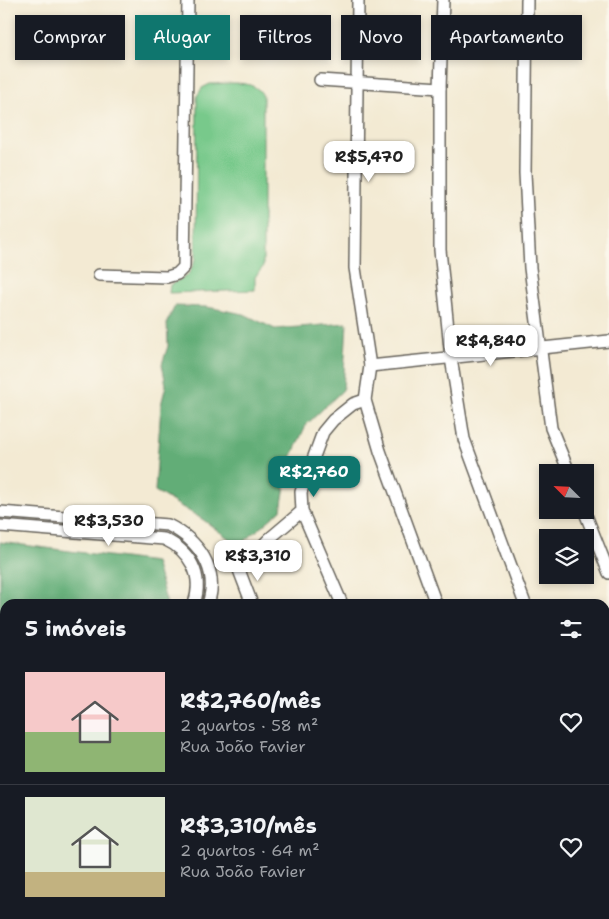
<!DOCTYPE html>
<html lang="pt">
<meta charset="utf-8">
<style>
body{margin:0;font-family:"Shantell Sans",sans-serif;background:#242831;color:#f1f3f6;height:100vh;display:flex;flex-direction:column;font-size:19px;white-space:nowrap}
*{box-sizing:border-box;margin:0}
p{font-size:16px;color:#9ea1a6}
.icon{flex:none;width:28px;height:28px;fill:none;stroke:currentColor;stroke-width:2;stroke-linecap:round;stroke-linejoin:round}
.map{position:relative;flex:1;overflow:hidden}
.side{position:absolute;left:0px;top:599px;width:610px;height:321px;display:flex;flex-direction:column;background:#171b24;border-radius:15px 15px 0 0;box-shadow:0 2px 8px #0003}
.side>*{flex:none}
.hud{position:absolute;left:15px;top:15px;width:580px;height:45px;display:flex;gap:10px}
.needle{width:32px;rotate:294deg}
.controls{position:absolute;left:539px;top:464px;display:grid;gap:10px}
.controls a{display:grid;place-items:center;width:55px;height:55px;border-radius:0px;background:#171b24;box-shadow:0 2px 8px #0003;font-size:25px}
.price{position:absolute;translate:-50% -42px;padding:0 11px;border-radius:10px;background:#fff;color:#222;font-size:16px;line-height:32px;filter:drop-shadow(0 1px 2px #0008)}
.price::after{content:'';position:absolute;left:50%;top:30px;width:15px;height:11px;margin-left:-8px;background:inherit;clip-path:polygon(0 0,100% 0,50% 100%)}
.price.selected{background:#0f766e;color:#fff}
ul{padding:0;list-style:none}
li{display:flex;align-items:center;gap:15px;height:125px;padding:0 25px}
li+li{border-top:1px solid #363941}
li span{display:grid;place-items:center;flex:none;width:140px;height:100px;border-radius:0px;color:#555}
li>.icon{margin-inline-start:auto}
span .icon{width:60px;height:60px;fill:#fffc;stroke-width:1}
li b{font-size:21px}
h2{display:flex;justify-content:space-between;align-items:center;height:60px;padding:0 25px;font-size:21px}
.chip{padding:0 18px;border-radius:0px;background:#171b24;box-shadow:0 2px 8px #0003;font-size:18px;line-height:45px}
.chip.selected{background:#0f766e;color:#fff}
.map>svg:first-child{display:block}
.green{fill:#78c98b;stroke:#4a7254}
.forest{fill:#62ad77;stroke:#3f644a}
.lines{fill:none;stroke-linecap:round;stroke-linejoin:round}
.stream{stroke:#45b3c1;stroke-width:2.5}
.minor-casing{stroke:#67645c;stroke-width:14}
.major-casing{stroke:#67645c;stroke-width:18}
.minor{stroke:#fff;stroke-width:11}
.major{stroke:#fbbd6e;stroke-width:15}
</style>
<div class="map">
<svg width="609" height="919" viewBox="0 0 609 919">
<rect width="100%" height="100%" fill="#fbf7ec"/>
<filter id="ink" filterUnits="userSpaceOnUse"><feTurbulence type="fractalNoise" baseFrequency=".02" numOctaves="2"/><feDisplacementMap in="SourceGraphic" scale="10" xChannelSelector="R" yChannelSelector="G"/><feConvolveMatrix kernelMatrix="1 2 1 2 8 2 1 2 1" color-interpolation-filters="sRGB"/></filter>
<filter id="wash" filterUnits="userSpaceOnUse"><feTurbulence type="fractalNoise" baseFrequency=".0096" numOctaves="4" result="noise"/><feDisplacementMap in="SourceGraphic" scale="20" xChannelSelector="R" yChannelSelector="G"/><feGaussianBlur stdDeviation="1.12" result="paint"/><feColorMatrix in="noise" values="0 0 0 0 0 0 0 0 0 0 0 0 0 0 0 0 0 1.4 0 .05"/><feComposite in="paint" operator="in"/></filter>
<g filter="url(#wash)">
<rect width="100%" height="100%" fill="#f3ead3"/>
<path class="green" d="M210 84C226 84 255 78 263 96V267L255 277V290L169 293 170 285 188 275 196 259 197 96 202 88Z"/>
<g class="forest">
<path d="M175 306 207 307 244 314 275 329 347 323 343 390 306 425 289 462 281 510 239 546 202 519 155 491 161 405 166 385 162 364 168 346 167 322Z"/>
<path d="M0 542 155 562 167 604H5V765L0 760Z"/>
<path d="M168 915H291L289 919H167Z"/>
</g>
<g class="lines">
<g class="stream">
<path d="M0 654 5 660"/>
<path d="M605 744H609"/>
<path d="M298 919 300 915"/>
</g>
</g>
</g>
<g filter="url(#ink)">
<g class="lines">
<defs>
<g id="minor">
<path d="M358 0 355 268 370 366 365 400 380 451 436 604"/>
<path d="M443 0 440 88V250L451 358 464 439 525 604"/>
<path d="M527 0 525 173 530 268 551 428 569 472"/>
<path d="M320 80 440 88"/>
<path d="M99 275 167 277 177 274 184 267 188 0"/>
<path d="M370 366 609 341"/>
<path d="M584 510 609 573"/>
<path d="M302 511 342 604"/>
<path d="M0 512 168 525C198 540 220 569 208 604"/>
<path d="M0 526 164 539C190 551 204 575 194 604"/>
<path d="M252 604 239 570 269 539 302 511 301 492 323 432 333 420 353 404 365 400"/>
<path d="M605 668 609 669"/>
<path d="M0 856 5 854"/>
<path d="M0 871 5 881"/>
<path d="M18 915 19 919"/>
<path d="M149 915V919"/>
<path d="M585 915 586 919"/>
</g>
<g id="major">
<path d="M605 686 609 681"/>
<path d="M605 714 609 709"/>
<path d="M605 869 609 867"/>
<path d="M533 915 534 919"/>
<path d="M331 919 334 915"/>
<path d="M348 919 351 915"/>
<path d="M545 919 546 915"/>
</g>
</defs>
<use href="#minor" class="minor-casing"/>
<use href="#major" class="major-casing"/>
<use href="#minor" class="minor"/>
<use href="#major" class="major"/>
</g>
</g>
</svg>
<div class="controls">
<a><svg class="needle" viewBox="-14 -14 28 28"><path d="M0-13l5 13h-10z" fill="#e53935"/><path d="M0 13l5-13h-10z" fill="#9ea1a6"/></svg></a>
<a><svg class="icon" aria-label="layers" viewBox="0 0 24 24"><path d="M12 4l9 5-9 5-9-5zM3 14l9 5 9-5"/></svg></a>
</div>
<b class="price" style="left:369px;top:183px">R$5,470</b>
<b class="price" style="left:491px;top:367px">R$4,840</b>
<b class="price selected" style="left:314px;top:498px">R$2,760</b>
<b class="price" style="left:109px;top:547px">R$3,530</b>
<b class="price" style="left:258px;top:582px">R$3,310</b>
<div class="hud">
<a class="chip">Comprar</a>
<a class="chip selected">Alugar</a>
<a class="chip">Filtros</a>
<a class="chip">Novo</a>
<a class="chip">Apartamento</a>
</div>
<section class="side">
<h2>5 imóveis<svg class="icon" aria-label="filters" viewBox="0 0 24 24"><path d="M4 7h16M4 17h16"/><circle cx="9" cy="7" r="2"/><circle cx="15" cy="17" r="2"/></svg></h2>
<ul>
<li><span style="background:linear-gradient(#f6c9c9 60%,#8fb573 0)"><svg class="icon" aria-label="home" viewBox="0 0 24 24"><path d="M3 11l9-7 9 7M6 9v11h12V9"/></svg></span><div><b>R$2,760/mês</b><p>2 quartos · 58 m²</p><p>Rua João Favier</p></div><svg class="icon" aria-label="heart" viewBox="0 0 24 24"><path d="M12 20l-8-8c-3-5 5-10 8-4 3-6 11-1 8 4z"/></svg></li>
<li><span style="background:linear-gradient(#dfe7d0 75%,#c2b280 0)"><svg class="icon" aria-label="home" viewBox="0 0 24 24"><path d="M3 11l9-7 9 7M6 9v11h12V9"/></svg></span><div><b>R$3,310/mês</b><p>2 quartos · 64 m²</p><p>Rua João Favier</p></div><svg class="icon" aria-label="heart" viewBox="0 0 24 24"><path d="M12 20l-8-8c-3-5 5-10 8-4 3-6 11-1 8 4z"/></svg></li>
</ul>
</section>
</div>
